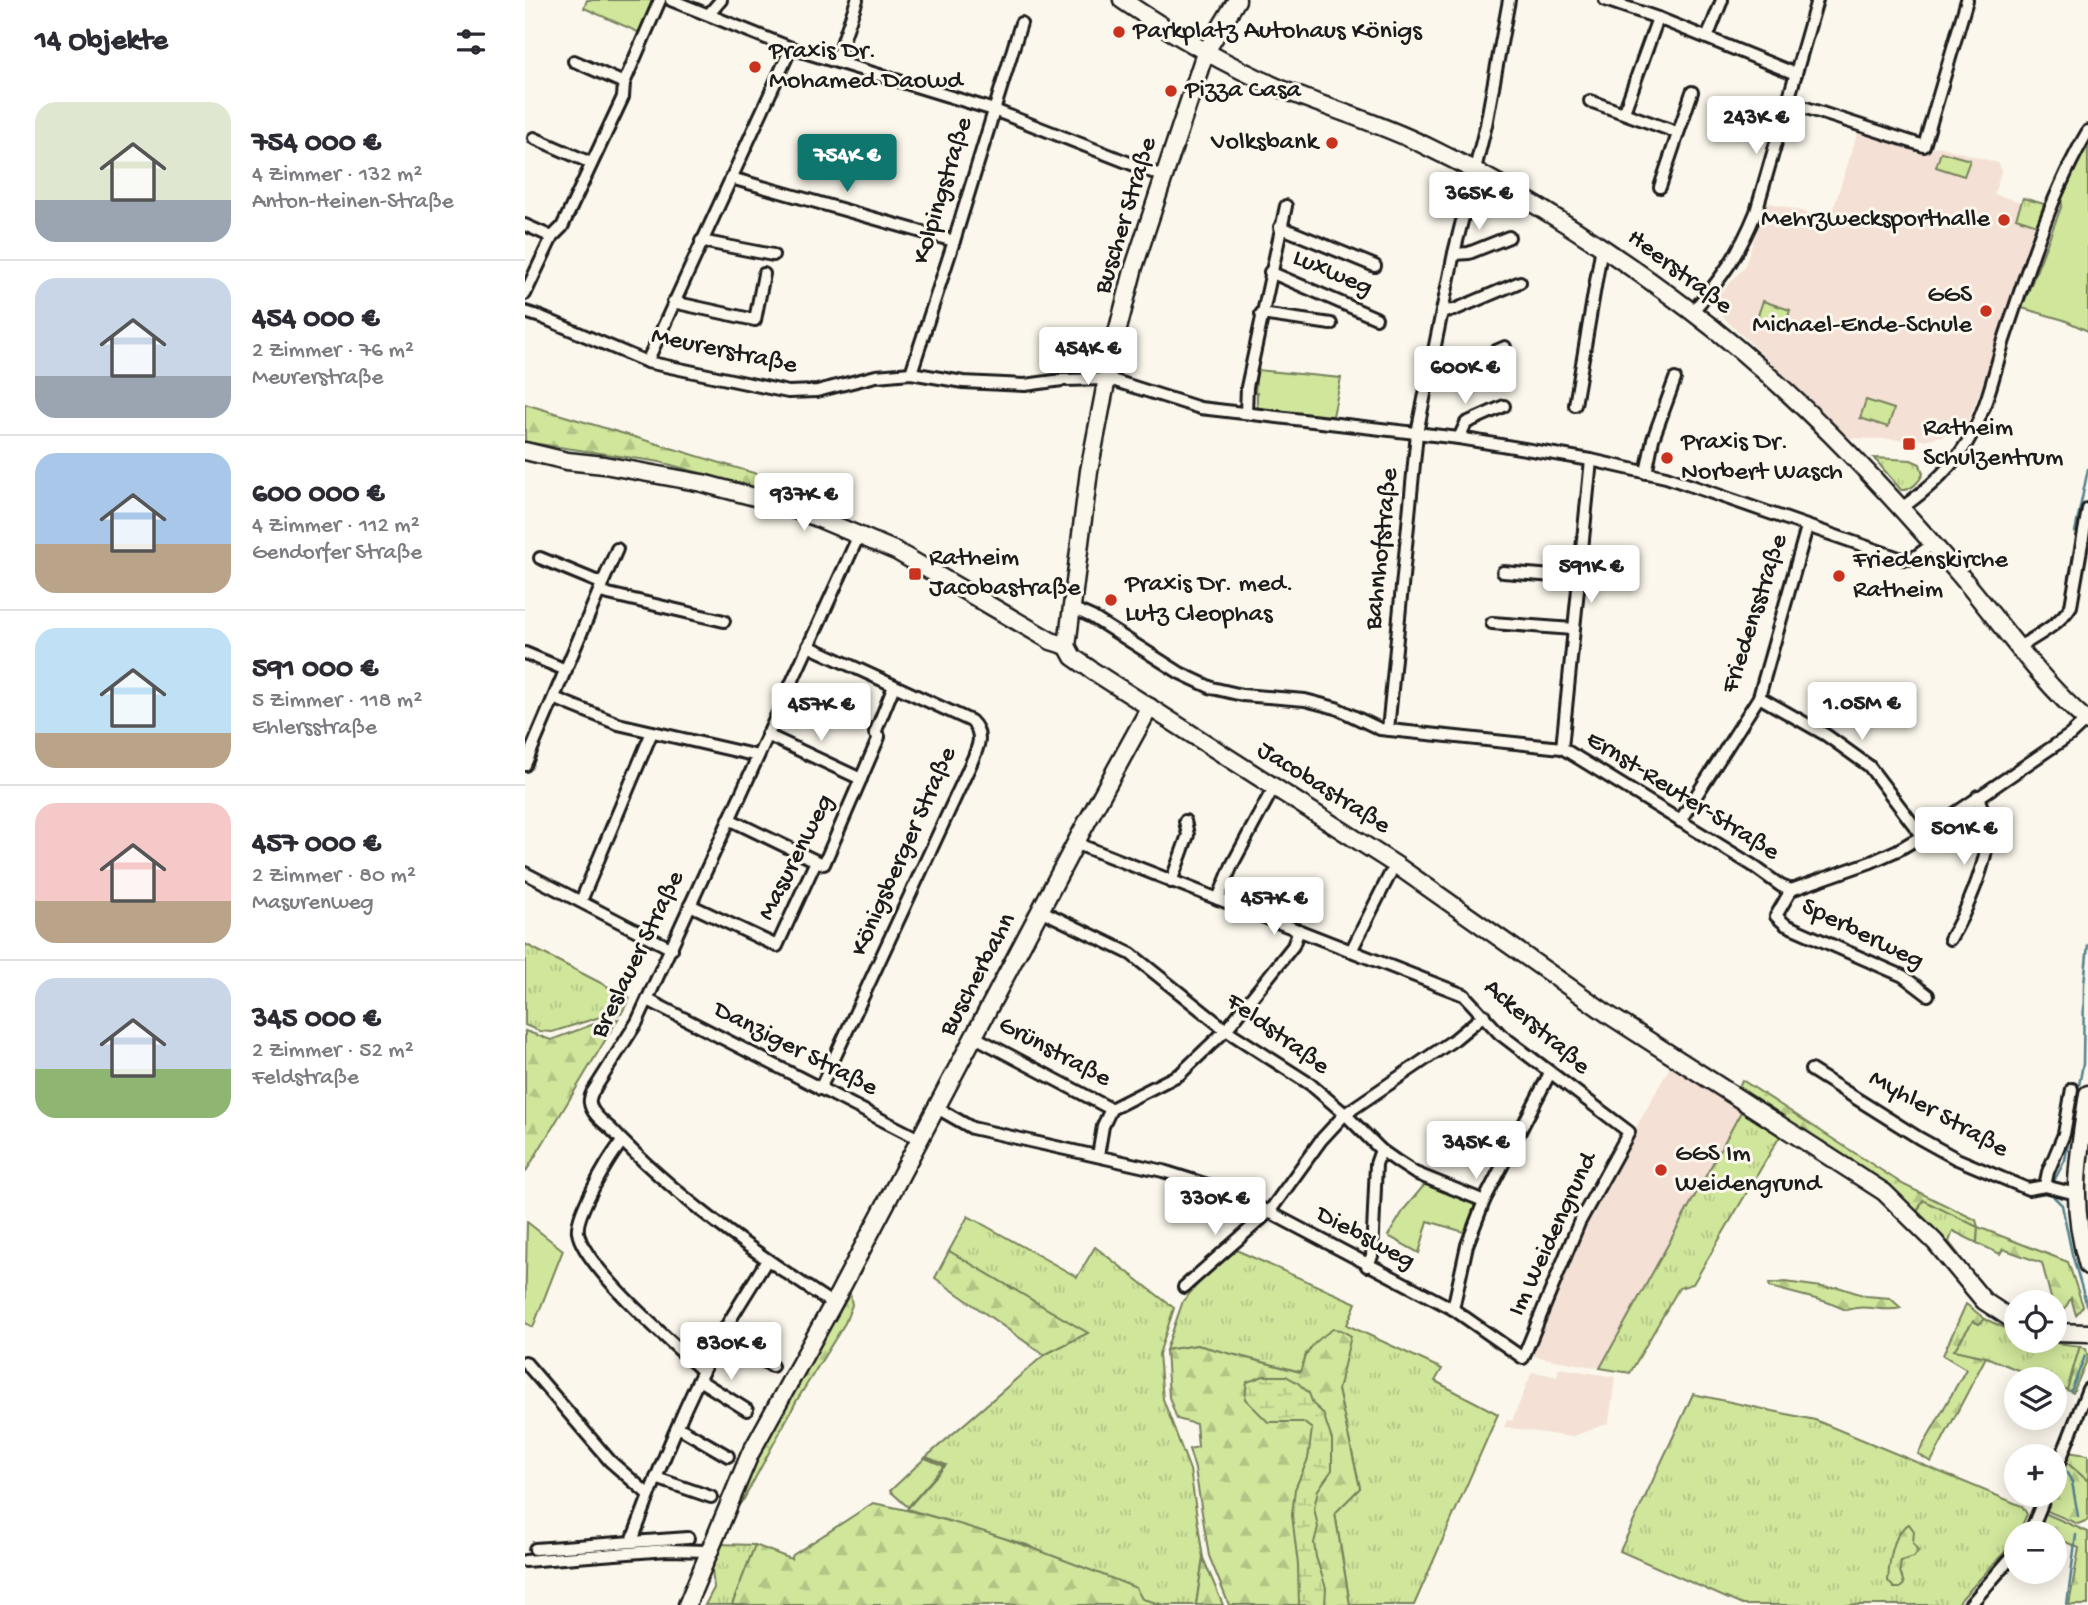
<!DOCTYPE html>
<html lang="de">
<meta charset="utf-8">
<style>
body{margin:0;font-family:"Gochi Hand",sans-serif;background:#f2f2f3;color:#2b2b33;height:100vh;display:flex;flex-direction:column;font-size:26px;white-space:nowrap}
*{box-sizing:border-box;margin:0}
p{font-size:23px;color:#7c7c81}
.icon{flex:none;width:38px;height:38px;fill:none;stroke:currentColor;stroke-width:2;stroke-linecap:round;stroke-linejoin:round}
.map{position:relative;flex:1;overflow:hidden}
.side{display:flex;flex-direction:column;background:#fff;width:525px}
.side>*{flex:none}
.fabs{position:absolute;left:1479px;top:1290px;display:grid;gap:14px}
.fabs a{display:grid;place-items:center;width:63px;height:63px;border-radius:50%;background:#fff;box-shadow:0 4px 18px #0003;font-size:35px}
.price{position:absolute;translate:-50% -60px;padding:0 16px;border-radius:7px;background:#fff;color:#222;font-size:23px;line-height:46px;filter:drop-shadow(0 2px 4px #0008)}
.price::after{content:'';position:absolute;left:50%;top:42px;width:21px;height:16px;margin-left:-10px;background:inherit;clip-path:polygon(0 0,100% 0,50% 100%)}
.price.selected{background:#0f766e;color:#fff}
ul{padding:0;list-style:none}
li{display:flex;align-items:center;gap:21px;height:175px;padding:0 35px}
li+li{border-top:2px solid #e1e1e2}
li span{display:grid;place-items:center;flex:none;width:196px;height:140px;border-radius:21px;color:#555}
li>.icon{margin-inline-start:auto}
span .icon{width:84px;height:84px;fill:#fffc;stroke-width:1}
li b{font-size:30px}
h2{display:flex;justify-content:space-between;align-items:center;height:84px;padding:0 35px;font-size:30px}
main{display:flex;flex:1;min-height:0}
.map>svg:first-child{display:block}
.built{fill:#f4e0d4}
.grass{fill:url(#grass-tufts);stroke:#76815c;stroke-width:2}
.forest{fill:url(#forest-firs);stroke:#76815c;stroke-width:2}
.wetland{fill:url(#wetland-marsh);stroke:#76815c;stroke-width:2}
.park{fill:#d0e69b;stroke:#76815c;stroke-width:2}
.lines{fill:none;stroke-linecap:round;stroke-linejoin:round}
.stream{stroke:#54828e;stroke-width:2.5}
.street-casing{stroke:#1c1c1c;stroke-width:16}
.secondary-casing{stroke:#1c1c1c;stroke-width:21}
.street{stroke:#fbf7ec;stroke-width:10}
.secondary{stroke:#fbf7ec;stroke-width:16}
.poi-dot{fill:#c8321e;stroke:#fbf7ec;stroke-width:2.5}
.labels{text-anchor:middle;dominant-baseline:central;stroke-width:6;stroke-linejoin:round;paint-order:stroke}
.poi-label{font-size:26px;fill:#1c1c1c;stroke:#fbf7ec;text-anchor:start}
.street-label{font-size:26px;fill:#1c1c1c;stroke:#fbf7ec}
</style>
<main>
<section class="side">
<h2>14 Objekte<svg class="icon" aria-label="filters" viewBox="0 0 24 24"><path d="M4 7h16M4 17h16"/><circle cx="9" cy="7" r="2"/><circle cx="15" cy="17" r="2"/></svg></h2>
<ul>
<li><span style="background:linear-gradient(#dfe7d0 70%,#9aa5b1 0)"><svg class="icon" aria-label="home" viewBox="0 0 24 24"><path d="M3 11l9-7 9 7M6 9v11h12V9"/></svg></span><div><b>754 000 €</b><p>4 Zimmer · 132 m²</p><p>Anton-Heinen-Straße</p></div></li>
<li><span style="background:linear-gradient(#c9d6e8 70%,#9aa5b1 0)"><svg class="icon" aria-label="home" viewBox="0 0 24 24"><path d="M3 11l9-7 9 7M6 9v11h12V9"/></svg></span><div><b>454 000 €</b><p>2 Zimmer · 76 m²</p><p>Meurerstraße</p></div></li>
<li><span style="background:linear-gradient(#a9c7e8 65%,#b9a48a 0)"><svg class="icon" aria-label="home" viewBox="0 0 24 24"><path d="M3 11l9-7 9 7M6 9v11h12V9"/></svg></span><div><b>600 000 €</b><p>4 Zimmer · 112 m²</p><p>Gendorfer Straße</p></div></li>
<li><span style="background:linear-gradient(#bfe0f5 75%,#b9a48a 0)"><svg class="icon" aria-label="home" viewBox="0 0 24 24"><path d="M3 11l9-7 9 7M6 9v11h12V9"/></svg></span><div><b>591 000 €</b><p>5 Zimmer · 118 m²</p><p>Ehlersstraße</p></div></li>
<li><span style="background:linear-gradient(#f6c9c9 70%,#b9a48a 0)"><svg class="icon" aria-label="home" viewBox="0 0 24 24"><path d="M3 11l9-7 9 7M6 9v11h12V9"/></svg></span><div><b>457 000 €</b><p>2 Zimmer · 80 m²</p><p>Masurenweg</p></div></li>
<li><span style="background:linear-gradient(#c9d6e8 65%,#8fb573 0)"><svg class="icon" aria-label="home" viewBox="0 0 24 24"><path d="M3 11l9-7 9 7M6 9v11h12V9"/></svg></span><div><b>345 000 €</b><p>2 Zimmer · 52 m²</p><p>Feldstraße</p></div></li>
</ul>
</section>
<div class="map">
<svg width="1563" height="1605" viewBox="0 0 1563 1605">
<defs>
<pattern id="grass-tufts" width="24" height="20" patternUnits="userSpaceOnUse" patternTransform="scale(1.75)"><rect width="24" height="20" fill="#d0e69b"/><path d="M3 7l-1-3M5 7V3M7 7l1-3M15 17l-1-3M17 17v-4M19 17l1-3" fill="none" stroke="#b2c585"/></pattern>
<pattern id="forest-firs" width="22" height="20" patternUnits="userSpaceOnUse" patternTransform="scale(1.75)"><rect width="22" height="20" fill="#d0e69b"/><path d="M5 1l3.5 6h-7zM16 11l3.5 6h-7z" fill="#b2c585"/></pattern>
<pattern id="wetland-marsh" width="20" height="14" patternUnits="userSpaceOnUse" patternTransform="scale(1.75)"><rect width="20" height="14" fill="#d0e69b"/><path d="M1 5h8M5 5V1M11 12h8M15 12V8" fill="none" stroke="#b2c585"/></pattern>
</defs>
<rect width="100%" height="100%" fill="#fbf7ec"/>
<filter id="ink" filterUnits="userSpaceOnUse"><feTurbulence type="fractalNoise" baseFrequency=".0143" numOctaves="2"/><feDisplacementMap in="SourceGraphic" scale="14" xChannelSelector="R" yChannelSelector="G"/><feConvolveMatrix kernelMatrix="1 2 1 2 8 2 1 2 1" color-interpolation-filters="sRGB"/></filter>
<g filter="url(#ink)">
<g class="built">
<path d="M1334 129 1403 149 1413 146 1473 163 1476 171 1469 194 1495 202 1498 198 1519 204 1456 389 1441 426 1417 436 1399 440 1325 438 1199 318 1187 302 1219 268 1242 202 1305 219Z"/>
<path d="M1146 1065 1216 1112 1075 1368 1008 1356 1005 1349 1055 1228Z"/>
<path d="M1034 1368 1090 1377 1084 1423 1046 1437 979 1427 982 1420 987 1421 1007 1372 1032 1376Z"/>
</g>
<g class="grass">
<path d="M1498 198 1519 204 1512 225 1491 218Z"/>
<path d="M1349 458 1386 460 1395 464 1398 474C1394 482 1386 491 1376 490Z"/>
<path d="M0 944 105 998 96 1014 75 1017 27 1032 14 1031 0 1025Z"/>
<path d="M1216 1112 1255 1136 1168 1284 1154 1288 1105 1373 1075 1368Z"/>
<path d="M1398 1199 1453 1227 1452 1243 1428 1231 1424 1242 1434 1255 1429 1257 1392 1212Z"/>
<path d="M443 1216 552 1277 570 1247 649 1308 634 1354 638 1399 665 1470 678 1558 671 1605H639L616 1599 502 1545 382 1509 421 1465 401 1457 519 1355 562 1333 424 1251Z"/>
<path d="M711 1250 831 1303 822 1325 917 1369 910 1381 973 1414 889 1605H825L810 1513 835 1488 813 1390 781 1354 776 1372 672 1345 641 1350 658 1301 678 1278Z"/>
<path d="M1460 1319 1491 1333V1340L1518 1341 1555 1346 1542 1390 1530 1385V1379H1515L1461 1357 1429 1350 1448 1320 1454 1324Z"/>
<path d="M1168 1394 1290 1420 1497 1506 1502 1514 1494 1533H1491L1488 1543 1431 1605H1217L1095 1551Z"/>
<path d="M1535 1451 1563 1455V1481L1534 1456Z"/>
<path d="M192 1544 230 1545 207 1605H180L189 1588 187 1569 183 1566Z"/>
</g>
<g class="forest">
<path d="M0 404 275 487V500L135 462 0 442Z"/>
<path d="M93 1019 0 1173V1031L26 1040 72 1023Z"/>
<path d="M1217 1080 1379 1185 1451 1220 1453 1227 1543 1262 1558 1306 1551 1315 1546 1298 1536 1315 1530 1316V1302H1527L1517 1263 1478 1249 1475 1254 1452 1243 1453 1227 1398 1200 1392 1212C1337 1165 1275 1127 1213 1089Z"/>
<path d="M424 1251 563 1333 519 1355 410 1278Z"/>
<path d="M1260 1282 1304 1288 1313 1287 1341 1296 1365 1298 1376 1308C1357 1313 1342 1303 1321 1310L1302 1302 1245 1287 1244 1284Z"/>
<path d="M325 1294 327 1305 320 1323 272 1400 219 1499 211 1508 222 1471 264 1395Z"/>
<path d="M1441 1304 1460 1319 1454 1324 1448 1321 1429 1350 1461 1357 1406 1462 1393 1454 1441 1369 1418 1355Z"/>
<path d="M808 1329 816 1330 826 1336 813 1390 835 1488 810 1513 825 1605H704L684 1556 670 1469 664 1449 673 1447 671 1424 652 1419 644 1397 641 1350 672 1345 775 1372C783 1348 787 1343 808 1329Z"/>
<path d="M1555 1346 1561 1349 1563 1358 1548 1393 1542 1390Z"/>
<path d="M1534 1456 1563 1481V1520L1553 1524 1515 1508 1520 1495 1530 1494V1470Z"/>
<path d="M348 1503C439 1520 525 1554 611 1588L617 1599 639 1605H207L230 1545 266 1559 268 1555Z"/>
<path d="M1517 1512 1563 1532V1605H1544L1554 1548 1530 1537V1533H1520L1510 1529Z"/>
<path d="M1384 1524 1389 1531 1388 1543 1393 1551 1389 1557 1376 1561 1375 1571 1379 1584 1375 1588H1369L1363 1581C1364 1564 1367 1532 1384 1524Z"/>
<path d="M678 1558 698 1605H671Z"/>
</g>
<path class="wetland" d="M739 1376H761L773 1383 784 1393 788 1404 798 1413 807 1440V1470L793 1490 789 1508 793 1527 789 1543 791 1557 801 1588 800 1605H774L773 1565 767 1515 770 1489 783 1459 787 1429 778 1422H743L720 1399 722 1382Z"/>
<g class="park">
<path d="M62 0H129L115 33 59 8Z"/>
<path d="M1563 142V331L1539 320 1497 308 1537 205 1536 199Z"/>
<path d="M1416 152 1445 160 1439 176 1411 167Z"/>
<path d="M1238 301 1265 310 1260 327 1232 318Z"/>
<path d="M732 370 816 378 808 416 735 410 732 405V393H730Z"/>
<path d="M1341 400 1369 409 1363 427 1335 418Z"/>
<path d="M901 1183 944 1200 951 1207 942 1233 903 1221 894 1253 863 1236 880 1208Z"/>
<path d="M2 1222 38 1250 8 1327 0 1323Z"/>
<path d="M400 1458 419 1466 383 1507 365 1491Z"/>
</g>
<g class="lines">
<g class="stream">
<path d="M1550 532 1563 469"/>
<path d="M1529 1181 1540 1160 1558 1064 1559 984 1563 945"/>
<path d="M1526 1191 1529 1197 1537 1205 1547 1254 1562 1306"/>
<path d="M1546 1391 1560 1356"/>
<path d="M1537 1464 1547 1482 1553 1516"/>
<path d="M1542 1605 1551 1535"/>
</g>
<defs>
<g id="street">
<path d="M146 0 266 48 469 110 640 177"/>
<path d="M1080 0 1133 18 1271 74"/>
<path d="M184 14 196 0"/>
<path d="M1182 38 1197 0"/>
<path d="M49 61 99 83"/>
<path d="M311 61 332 0"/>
<path d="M1065 101 1151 132"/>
<path d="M1263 102 1399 146 1442 0"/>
<path d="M1099 112 1133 18"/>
<path d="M9 138 66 163"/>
<path d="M206 178 429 241"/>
<path d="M1135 187 1167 92"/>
<path d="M0 225 27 237"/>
<path d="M755 227 850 266"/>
<path d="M176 241 248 255"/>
<path d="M929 254 944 253 984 237"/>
<path d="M745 272 851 318"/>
<path d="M0 294 27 237 37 227 98 97 99 83 135 0"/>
<path d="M148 302 230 320 239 274"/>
<path d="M917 311 929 310 995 282"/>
<path d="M0 312 16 317 122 362 263 392 292 391 351 376 386 373 438 382 500 385 537 380 584 379 675 408 934 438 1066 460 1141 477 1377 559H1387L1408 544"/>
<path d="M1167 312C1197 278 1214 254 1231 212L1292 0"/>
<path d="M736 314 806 324"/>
<path d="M122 362 266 48"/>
<path d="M386 373 429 241 496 23"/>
<path d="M904 373 918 374 980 347"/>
<path d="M1050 405 1077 246"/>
<path d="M721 413 722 387 761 206"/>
<path d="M934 438 941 423 979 406"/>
<path d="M1121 473 1128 439 1150 379"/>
<path d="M1375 509C1403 490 1433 462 1448 432 1463 403 1470 370 1479 340 1502 271 1526 194 1563 131"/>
<path d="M15 558 78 584"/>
<path d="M978 572 1053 578"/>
<path d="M75 592 199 621"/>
<path d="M547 608 567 617 655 673 687 688 717 695 780 700 811 708 855 729 1037 748 1227 865 1256 886 1266 890"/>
<path d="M967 623 1048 629"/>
<path d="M283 646 446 721C462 736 450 753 443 770L295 1089"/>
<path d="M1494 647C1512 636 1535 624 1546 606L1563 509"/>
<path d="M0 653 41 670"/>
<path d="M1234 697 1301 735 1344 766 1397 836"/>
<path d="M29 698 93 724 233 756"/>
<path d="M863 730 892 433 929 253 961 125 984 0"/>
<path d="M242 735 336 779"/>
<path d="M1037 748 1066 460"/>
<path d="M0 765 92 549"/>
<path d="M204 819 291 861"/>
<path d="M1155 821 1234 697 1282 527"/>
<path d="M0 873 147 949"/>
<path d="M646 882 663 835 660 821"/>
<path d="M693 899 707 865 744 796"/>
<path d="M56 901 127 732"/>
<path d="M165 905 252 946 291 861 299 864 354 737 350 733 369 686"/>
<path d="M515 910 606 954 701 1030 785 1084 820 1114 856 1150 873 1162 890 1173 959 1201"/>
<path d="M1425 939C1440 915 1463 862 1463 832 1463 821 1456 807 1453 796"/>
<path d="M826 951 865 874"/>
<path d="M1403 995 1378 976 1261 925 1251 916 1266 890 1346 862 1373 850 1397 836 1545 735 1561 720"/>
<path d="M123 1000 396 1140"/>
<path d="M450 1037 586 1109"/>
<path d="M1286 1070 1394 1138 1432 1159 1503 1189 1520 1186 1551 1194"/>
<path d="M412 1108 447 1128 638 1171 692 1188 744 1212 928 1309 998 1358 1054 1223 1104 1132 975 1034 939 995 550 843"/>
<path d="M97 1142C85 1156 50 1215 53 1232 57 1265 151 1347 178 1371"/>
<path d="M573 1156 578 1126 586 1109 655 1074 701 1030 768 946 774 930"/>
<path d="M1520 1186 1523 1172 1539 1134 1547 1089"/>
<path d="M842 1266 847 1256 851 1164 856 1150"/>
<path d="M659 1287 744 1212 796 1140 820 1114 930 1039 959 1015"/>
<path d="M308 1304C229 1252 150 1197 85 1128 78 1122 66 1113 65 1103 64 1101 66 1095 67 1093L112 1022 334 535"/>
<path d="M928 1309 942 1245 959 1201 1025 1073"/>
<path d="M198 1333 247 1366"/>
<path d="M0 1362 85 1461 124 1495"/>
<path d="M174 1380 222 1410"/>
<path d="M153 1427 203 1456"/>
<path d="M1530 1473 1563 1389"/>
<path d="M131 1478 186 1497"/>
<path d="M1505 1533 1521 1494"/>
<path d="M107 1541C133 1471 161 1400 197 1334 211 1309 227 1285 242 1260"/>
<path d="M10 1549 163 1538"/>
<path d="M0 1561 142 1550 184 1551"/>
<path d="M1445 1605 1491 1552"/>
</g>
<g id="secondary">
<path d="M597 0C646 33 697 63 752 87 801 108 853 122 901 146 995 191 1083 248 1166 311 1264 385 1354 481 1434 574 1476 623 1513 679 1563 722"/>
<path d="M0 451 42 461 79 465 177 483 245 501 290 517 371 551 526 641 542 646 548 657 568 671 871 865 1084 1015 1359 1192 1410 1242 1459 1301 1491 1322"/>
<path d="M542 646 564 471 587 352 609 267 680 53 712 0"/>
<path d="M1563 1094C1553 1157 1544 1203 1563 1266"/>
<path d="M1530 1332 1563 1333"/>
<path d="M162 1605 225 1454 308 1304 557 831 625 707"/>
</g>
</defs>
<use href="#street" class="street-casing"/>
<use href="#secondary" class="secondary-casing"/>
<use href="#street" class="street"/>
<use href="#secondary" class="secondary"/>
</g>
</g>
<g class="poi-dot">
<circle cx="594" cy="32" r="7"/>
<circle cx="230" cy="67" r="7"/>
<circle cx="646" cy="91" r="7"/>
<circle cx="807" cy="143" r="7"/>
<circle cx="1479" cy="220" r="7"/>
<circle cx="1461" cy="311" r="7"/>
<rect x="1377" y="437" width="14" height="14" rx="3.5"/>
<circle cx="1142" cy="458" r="7"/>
<rect x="383" y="567" width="14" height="14" rx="3.5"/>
<circle cx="1314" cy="576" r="7"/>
<circle cx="586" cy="600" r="7"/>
<circle cx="1136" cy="1170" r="7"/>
</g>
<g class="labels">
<g class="poi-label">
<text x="608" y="32">Parkplatz Autohaus Königs</text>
<text x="244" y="52">Praxis Dr.<tspan x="244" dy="30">Mohamed Daowd</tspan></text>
<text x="660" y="91">Pizza Casa</text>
<text x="793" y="143" text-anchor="end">Volksbank</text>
<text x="1465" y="220" text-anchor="end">Mehrzwecksporthalle</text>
<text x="1447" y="296" text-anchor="end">GGS<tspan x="1447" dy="30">Michael-Ende-Schule</tspan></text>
<text x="1398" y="429">Ratheim<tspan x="1398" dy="30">Schulzentrum</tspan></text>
<text x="1156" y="443">Praxis Dr.<tspan x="1156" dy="30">Norbert Wasch</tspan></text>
<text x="404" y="559">Ratheim<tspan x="404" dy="30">Jacobastraße</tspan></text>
<text x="1328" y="561">Friedenskirche<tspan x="1328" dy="30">Ratheim</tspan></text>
<text x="600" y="585">Praxis Dr. med.<tspan x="600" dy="30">Lutz Cleophas</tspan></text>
<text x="1150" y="1155">GGS Im<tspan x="1150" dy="30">Weidengrund</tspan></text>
</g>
<g class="street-label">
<text transform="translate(419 191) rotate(-73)">Kolpingstraße</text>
<text transform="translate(602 216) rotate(-73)">Buscher Straße</text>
<text transform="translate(1154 273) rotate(37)">Heerstraße</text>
<text transform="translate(807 274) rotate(23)">Luxweg</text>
<text transform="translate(199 352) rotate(12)">Meurerstraße</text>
<text transform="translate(858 549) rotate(-84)">Bahnhofstraße</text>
<text transform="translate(1231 614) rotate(-72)">Friedensstraße</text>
<text transform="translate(798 789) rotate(32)">Jacobastraße</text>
<text transform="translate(1157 797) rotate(32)">Ernst-Reuter-Straße</text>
<text transform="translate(380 852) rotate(-66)">Königsberger Straße</text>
<text transform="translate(272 858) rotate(-63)">Masurenweg</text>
<text transform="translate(1337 935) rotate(26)">Sperberweg</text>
<text transform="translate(114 955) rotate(-64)">Breslauer Straße</text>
<text transform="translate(454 975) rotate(-62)">Buscherbahn</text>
<text transform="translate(1011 1028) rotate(41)">Ackerstraße</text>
<text transform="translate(752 1035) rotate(36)">Feldstraße</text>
<text transform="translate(270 1050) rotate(27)">Danziger Straße</text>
<text transform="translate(529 1053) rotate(28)">Grünstraße</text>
<text transform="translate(1413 1115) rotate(29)">Myhler Straße</text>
<text transform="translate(1029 1235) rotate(-65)">Im Weidengrund</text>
<text transform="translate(840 1239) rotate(28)">Diebsweg</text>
</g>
</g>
</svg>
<div class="fabs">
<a><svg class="icon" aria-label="locate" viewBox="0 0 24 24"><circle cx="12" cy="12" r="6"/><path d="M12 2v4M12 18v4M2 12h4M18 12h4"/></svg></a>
<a><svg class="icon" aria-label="layers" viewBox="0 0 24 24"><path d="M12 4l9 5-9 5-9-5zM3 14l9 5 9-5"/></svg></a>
<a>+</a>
<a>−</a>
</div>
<b class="price" style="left:1231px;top:156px">243K €</b>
<b class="price selected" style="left:322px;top:194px">754K €</b>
<b class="price" style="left:954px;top:232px">365K €</b>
<b class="price" style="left:563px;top:387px">454K €</b>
<b class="price" style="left:940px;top:406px">600K €</b>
<b class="price" style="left:279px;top:533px">937K €</b>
<b class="price" style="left:1066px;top:605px">591K €</b>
<b class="price" style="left:1337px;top:742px">1.05M €</b>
<b class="price" style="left:296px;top:743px">457K €</b>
<b class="price" style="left:1439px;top:867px">501K €</b>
<b class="price" style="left:749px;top:937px">457K €</b>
<b class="price" style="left:951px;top:1181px">345K €</b>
<b class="price" style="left:690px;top:1237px">330K €</b>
<b class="price" style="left:206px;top:1382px">830K €</b>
</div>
</main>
